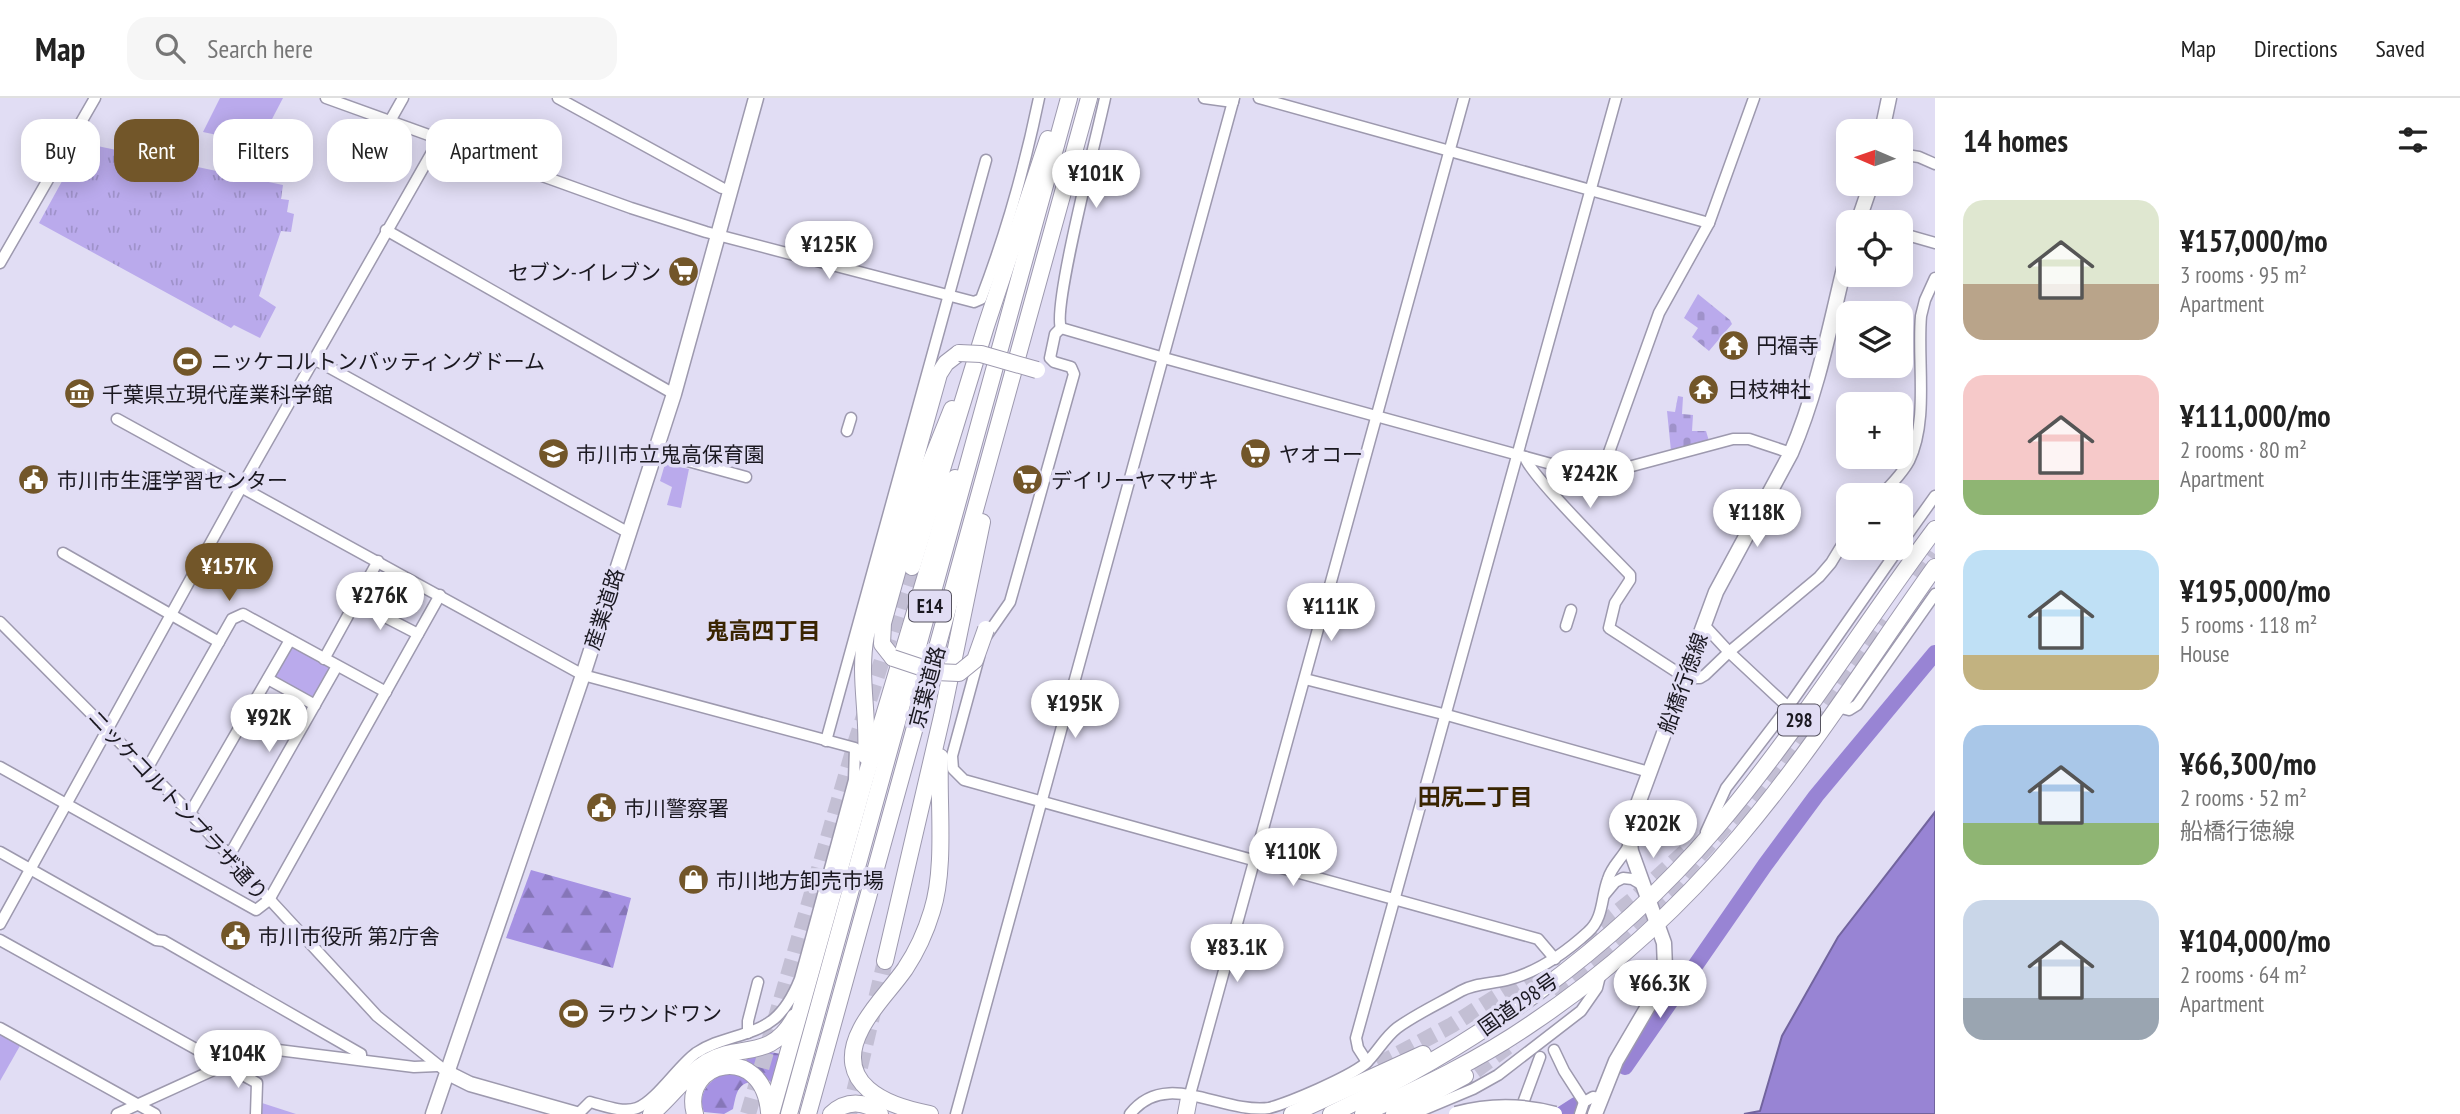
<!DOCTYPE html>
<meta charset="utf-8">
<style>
body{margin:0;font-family:"PT Sans Narrow","Noto Sans JP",sans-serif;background:#f6f6f6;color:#222;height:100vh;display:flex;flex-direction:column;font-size:26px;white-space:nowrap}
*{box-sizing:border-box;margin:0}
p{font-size:23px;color:#767676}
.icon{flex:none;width:38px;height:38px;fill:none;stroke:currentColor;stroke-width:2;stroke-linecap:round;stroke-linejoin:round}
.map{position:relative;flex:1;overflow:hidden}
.drawer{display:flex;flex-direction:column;background:#fff;width:525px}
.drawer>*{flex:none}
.banner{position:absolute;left:21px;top:21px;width:665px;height:63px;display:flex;gap:14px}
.needle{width:46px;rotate:272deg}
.buttons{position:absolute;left:1836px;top:21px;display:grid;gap:14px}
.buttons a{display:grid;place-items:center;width:77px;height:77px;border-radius:14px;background:#fff;box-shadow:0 4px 18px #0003;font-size:35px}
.price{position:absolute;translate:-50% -60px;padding:0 16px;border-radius:24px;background:#fff;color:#222;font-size:23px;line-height:46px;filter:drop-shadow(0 2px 4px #0008)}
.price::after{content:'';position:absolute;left:50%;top:42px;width:21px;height:16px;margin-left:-10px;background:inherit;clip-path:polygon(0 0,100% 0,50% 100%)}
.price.selected{background:#725629;color:#fff}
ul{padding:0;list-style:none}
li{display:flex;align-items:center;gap:21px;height:175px;padding:0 28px}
li span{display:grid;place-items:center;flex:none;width:196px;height:140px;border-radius:21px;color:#555}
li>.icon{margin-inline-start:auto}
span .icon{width:84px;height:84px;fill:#fffc;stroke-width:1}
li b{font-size:30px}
h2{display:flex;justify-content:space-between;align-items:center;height:84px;padding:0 28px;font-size:30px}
.pill{padding:0 24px;border-radius:21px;background:#fff;box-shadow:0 4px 18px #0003;font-size:24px;line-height:63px}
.pill.selected{background:#725629;color:#fff}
header{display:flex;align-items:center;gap:42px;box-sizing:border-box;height:98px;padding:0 35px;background:#fff;border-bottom:2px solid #e0e0e0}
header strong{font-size:33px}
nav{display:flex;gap:38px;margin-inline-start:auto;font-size:24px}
.search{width:490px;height:63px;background:#f6f6f6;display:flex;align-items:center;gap:18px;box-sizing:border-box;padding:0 24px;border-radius:21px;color:#767676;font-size:26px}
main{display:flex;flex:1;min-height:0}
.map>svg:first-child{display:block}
.grass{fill:url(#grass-tufts)}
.forest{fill:url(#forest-firs)}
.cemetery{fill:url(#cemetery-stones)}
.green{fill:#baaaec}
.water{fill:#9884d4;stroke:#72649e;stroke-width:2}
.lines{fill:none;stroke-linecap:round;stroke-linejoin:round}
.river{stroke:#9884d4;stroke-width:16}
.highway-tunnel{stroke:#c3bfd4;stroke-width:16;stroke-dasharray:16 8;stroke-linecap:butt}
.minor-casing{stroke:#9d99ae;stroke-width:13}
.major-casing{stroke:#9d99ae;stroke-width:17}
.highway-casing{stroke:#9d99ae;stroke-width:18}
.minor{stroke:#fff;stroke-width:10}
.major{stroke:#fff;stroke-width:14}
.highway{stroke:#fff;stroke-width:16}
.major-bridge-casing{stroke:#9d99ae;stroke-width:17;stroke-linecap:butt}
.highway-bridge-casing{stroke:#9d99ae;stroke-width:18;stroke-linecap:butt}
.major-bridge{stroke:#fff;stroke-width:14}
.highway-bridge{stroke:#fff;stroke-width:16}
.labels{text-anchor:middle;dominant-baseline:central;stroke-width:7;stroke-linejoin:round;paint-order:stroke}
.shield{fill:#e1ddf4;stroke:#565360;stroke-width:2}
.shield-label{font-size:19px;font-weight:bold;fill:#1a1820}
.poi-label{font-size:21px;fill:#1a1820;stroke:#e1ddf4;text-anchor:start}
.street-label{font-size:21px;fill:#1a1820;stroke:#e1ddf4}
.neighbourhood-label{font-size:23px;font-weight:bold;fill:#392400;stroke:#e1ddf4}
</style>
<header>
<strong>Map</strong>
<div class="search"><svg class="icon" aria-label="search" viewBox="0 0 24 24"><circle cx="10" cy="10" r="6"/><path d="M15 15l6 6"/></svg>Search here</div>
<nav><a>Map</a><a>Directions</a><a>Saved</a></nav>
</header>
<main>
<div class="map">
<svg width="1935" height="1016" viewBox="0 0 1935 1016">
<defs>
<pattern id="grass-tufts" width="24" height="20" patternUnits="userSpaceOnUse" patternTransform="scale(1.75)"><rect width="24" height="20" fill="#baaaec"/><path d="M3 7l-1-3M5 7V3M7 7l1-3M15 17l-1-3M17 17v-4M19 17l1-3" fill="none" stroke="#9f92ca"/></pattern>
<pattern id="forest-firs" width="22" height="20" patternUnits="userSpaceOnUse" patternTransform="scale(1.75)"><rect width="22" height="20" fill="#a692e3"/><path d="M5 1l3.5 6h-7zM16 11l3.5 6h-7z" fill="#8676b8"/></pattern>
<pattern id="cemetery-stones" width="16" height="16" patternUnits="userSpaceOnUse" patternTransform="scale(1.75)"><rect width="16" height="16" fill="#baaaec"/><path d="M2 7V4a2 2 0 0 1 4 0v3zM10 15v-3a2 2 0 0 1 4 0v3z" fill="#9f92ca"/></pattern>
</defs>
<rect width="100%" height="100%" fill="#e1ddf4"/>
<path class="grass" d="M83 45 283 87 281 101 289 102 287 114 294 116 291 134 281 133 259 198 276 209 260 240 234 227 231 230 39 125Z"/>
<g class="forest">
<path d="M531 772 631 800 613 870 506 840Z"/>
<path d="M770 954 781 956 772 985 746 962 748 959Z"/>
<path d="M725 974 743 976 750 984C736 987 736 999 733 1011L724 1016 704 1014C697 995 709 983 725 974Z"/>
</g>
<g class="cemetery">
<path d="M1698 196 1730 222 1732 226 1709 253 1692 239 1698 230 1684 220Z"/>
<path d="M1678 298 1683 299 1682 316 1693 317 1692 333H1706L1709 343 1671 353 1667 313 1675 314Z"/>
</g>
<g class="green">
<path d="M220 0H283L259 46 203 34Z"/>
<path d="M665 366 689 371 681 410 667 407 672 389 660 383Z"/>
<path d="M292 548 329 569 330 573 314 600 311 601 274 581 273 577Z"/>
<path d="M0 934 21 946 0 983Z"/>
<path d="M262 1005 296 1016H261Z"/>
</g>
<path class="water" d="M1935 714V1016H1744L1760 1013 1782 938 1838 839Z"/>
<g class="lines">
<g class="river">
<path d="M1625 969 1765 767 1816 698 1935 555"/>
<path d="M1562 1016 1576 1007"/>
</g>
<g class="highway-tunnel">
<path d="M1918 480 1935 456"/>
<path d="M1742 723 1782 673 1887 524"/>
<path d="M1582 842 1635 800 1689 750"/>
<path d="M1596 858 1669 792 1744 707"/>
<path d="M1557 899 1610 856"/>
<path d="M1357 978 1452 927 1543 869"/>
<path d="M1456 987 1514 944"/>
<path d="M748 1016 856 643 912 469"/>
<path d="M849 1016 885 863"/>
</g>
<defs>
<g id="minor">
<path d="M326 0 631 110 706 134 974 204 981 201C1006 136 1025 68 1039 0"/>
<path d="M558 0 722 90 730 92"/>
<path d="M1204 0 1233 4"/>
<path d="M1259 0 1709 125"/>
<path d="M390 23 403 0"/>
<path d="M1900 56 1919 59 1935 66"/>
<path d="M386 132 674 296"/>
<path d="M1900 135 1935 145"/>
<path d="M0 165 95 0"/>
<path d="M1061 230 1164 260 1584 375 1621 371 1733 341H1749L1791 355"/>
<path d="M1061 230C1052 209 1098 34 1105 0"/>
<path d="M314 261 629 435"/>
<path d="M117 321 583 577 855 650 854 682 800 881C794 896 787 910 774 921 752 939 721 938 696 955 678 968 656 1003 637 1010 623 1015 605 1008 590 1004L578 1016"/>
<path d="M847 333 851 320"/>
<path d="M655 354 746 379"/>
<path d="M1525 359C1528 375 1613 459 1630 477V482L1615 505 1609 530 1686 580H1700L1705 577 1729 554 1819 479 1831 465 1848 437"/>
<path d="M1609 371 1608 357 1659 215 1709 125 1754 0"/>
<path d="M1881 397C1891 387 1902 376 1909 363 1929 323 1917 262 1921 218L1925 202 1935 180"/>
<path d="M1900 447 1935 398"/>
<path d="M63 455 219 544"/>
<path d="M356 504 418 536"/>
<path d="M0 524 190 715 377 918 448 975"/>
<path d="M1704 527 1729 554 1788 609"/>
<path d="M1566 528 1571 512"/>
<path d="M987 537 1010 504 1074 276 1071 269 1054 264 1050 260 1055 236 1061 230"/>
<path d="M979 559 952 658 953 671 964 682 1538 841 1555 861"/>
<path d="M324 561 378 463"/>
<path d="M268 581 315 607"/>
<path d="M1305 581 1447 617 1649 674"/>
<path d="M1837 609 1849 612 1857 607 1935 496"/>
<path d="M826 643 986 62"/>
<path d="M0 669 256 812 269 802 440 497"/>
<path d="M147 671 232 521 243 516 386 594"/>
<path d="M190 715 290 542"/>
<path d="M1706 734 1726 690 1788 609 1899 450"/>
<path d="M0 754 156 842 164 843 361 956V962"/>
<path d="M229 758 337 568"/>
<path d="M1605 796 1615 784 1623 780 1632 781 1644 788"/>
<path d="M0 826 242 388 439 42"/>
<path d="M0 842 257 985 256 1016"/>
<path d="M0 930 155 1016"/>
<path d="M748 935V923L758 884"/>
<path d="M1554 952 1564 973 1584 1004"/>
<path d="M1367 964 1358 950 1356 940 1616 0"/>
<path d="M1189 1000 1464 0"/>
<path d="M117 1016 262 950 414 969 437 968"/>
<path d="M956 1016 1234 0"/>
<path d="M1130 1016C1166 970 1221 1016 1269 1010 1291 1004 1347 980 1365 966 1377 955 1384 940 1397 930 1416 916 1440 905 1461 893 1475 885 1491 886 1507 882 1538 874 1564 856 1588 834 1604 820 1601 799 1608 781 1612 767 1624 759 1630 745"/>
<path d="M1413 1016 1473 991 1498 977 1581 913 1597 890 1601 874"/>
<path d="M1519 1016 1540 959"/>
<path d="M1580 1016 1584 1004 1593 999 1600 1000"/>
</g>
<g id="major">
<path d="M1882 33 1889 0"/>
<path d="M1858 124 1871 86"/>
<path d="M448 975 470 986 576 1016"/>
<path d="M433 1016 583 577 674 296 756 0"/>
<path d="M1595 1016 1616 963 1660 888 1665 870 1664 845 1631 753 1629 738 1632 722 1716 494 1791 355C1819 290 1831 222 1848 154"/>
</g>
<g id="highway">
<path d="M912 469 986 228 1048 41"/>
<path d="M893 560 882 546 883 525 921 388 952 311"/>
<path d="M866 658C869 617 858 578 866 537L939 276 946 265 959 255"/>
<path d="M885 863 942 618 982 424"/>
<path d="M651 1016C671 1000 685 977 707 964 741 944 770 964 795 919"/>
<path d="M695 1016C680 963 763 943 769 1014"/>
<path d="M771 1016 865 681 955 380"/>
<path d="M789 1016 1069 0"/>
<path d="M808 1016 1089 0"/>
<path d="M831 1016C846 1002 865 1002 880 1016"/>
<path d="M930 1016C886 1008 832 986 861 931 872 909 891 891 905 871 917 853 926 833 932 813 946 769 938 706 940 659"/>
<path d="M1186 1016 1189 1000"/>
<path d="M1292 1016 1423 956"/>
<path d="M1331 1016C1476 948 1611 853 1716 730 1796 636 1861 530 1935 431"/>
<path d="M1363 1016C1421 989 1479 962 1531 926 1609 874 1679 810 1739 739 1811 654 1871 559 1935 469"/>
<path d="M1394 1016 1465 978"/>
</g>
</defs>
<use href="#minor" class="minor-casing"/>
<use href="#major" class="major-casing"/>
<use href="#highway" class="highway-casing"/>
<use href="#minor" class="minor"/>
<use href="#major" class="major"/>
<use href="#highway" class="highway"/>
<defs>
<path id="major-bridge" d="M1456 1016C1489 1007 1522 1007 1555 1016"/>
<g id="highway-bridge">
<path d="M959 255 981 256 1037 272"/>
<path d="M893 560 935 574 959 575 975 562 986 531"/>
</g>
</defs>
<use href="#major-bridge" class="major-bridge-casing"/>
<use href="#highway-bridge" class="highway-bridge-casing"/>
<use href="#major-bridge" class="major-bridge"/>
<use href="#highway-bridge" class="highway-bridge"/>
</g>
<defs>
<symbol id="supermarket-disc" viewBox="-11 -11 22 22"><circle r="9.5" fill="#725629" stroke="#e1ddf4"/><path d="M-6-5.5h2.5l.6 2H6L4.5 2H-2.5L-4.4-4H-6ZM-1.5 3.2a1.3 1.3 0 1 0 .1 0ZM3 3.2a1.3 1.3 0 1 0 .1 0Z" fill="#fff"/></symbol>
<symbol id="temple-disc" viewBox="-11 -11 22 22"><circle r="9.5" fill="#725629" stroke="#e1ddf4"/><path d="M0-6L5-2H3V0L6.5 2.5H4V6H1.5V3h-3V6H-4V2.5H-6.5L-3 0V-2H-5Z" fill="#fff"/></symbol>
<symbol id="stadium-disc" viewBox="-11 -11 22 22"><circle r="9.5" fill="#725629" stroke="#e1ddf4"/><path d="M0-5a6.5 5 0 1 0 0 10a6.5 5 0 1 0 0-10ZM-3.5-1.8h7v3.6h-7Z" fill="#fff"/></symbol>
<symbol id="museum-disc" viewBox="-11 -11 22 22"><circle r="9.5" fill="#725629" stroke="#e1ddf4"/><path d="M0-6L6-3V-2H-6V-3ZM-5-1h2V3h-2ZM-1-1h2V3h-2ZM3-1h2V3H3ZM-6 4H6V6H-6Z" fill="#fff"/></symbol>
<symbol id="school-disc" viewBox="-11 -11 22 22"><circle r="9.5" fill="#725629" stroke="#e1ddf4"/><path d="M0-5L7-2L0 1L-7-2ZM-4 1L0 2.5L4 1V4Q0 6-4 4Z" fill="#fff"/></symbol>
<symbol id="civic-disc" viewBox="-11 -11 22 22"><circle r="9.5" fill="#725629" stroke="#e1ddf4"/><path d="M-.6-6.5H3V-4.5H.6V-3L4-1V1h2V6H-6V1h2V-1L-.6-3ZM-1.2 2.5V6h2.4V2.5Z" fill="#fff"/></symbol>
<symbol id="shop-disc" viewBox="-11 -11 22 22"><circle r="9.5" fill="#725629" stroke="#e1ddf4"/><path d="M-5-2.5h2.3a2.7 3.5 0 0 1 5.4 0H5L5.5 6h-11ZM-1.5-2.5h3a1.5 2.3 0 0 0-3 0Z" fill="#fff"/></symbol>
</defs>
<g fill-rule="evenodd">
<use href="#supermarket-disc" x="666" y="156" width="35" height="35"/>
<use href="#temple-disc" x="1716" y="230" width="35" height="35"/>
<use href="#stadium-disc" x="170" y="246" width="35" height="35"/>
<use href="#temple-disc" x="1686" y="274" width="35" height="35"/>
<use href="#museum-disc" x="62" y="278" width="35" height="35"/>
<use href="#school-disc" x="536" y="338" width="35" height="35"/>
<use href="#supermarket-disc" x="1238" y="338" width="35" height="35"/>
<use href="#civic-disc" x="16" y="364" width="35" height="35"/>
<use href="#supermarket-disc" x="1010" y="364" width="35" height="35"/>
<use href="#civic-disc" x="584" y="692" width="35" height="35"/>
<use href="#shop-disc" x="676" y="764" width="35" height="35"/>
<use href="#civic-disc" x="218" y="820" width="35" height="35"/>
<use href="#stadium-disc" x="556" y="898" width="35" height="35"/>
</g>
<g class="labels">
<g class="shield">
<rect x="909" y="492.5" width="42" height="31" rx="5"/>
<rect x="1778" y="606.5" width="42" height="31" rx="5"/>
</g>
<g class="shield-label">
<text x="930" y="508">E14</text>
<text x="1799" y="622">298</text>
</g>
<g class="poi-label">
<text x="661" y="174" text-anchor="end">セブン-イレブン</text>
<text x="1756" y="247">円福寺</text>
<text x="211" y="263">ニッケコルトンバッティングドーム</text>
<text x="1727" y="291">日枝神社</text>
<text x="102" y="296">千葉県立現代産業科学館</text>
<text x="576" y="356">市川市立鬼高保育園</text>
<text x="1279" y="356">ヤオコー</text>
<text x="57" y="382">市川市生涯学習センター</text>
<text x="1051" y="382">デイリーヤマザキ</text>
<text x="624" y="710">市川警察署</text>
<text x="716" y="782">市川地方卸売市場</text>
<text x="258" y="838">市川市役所 第2庁舎</text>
<text x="596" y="915">ラウンドワン</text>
</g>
<g class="street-label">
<text transform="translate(604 511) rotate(-72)">産業道路</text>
<text transform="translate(1683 585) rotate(-70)">船橋行徳線</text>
<text transform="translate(927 589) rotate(-75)">京葉道路</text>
<text transform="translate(178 707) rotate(47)">ニッケコルトンプラザ通り</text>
<text transform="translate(1518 906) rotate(-35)">国道298号</text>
</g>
<g class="neighbourhood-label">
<text x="763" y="532">鬼高四丁目</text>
<text x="1475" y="698">田尻二丁目</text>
</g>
</g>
</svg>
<div class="buttons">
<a><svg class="needle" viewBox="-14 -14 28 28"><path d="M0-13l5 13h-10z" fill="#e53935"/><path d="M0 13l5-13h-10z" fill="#767676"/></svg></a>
<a><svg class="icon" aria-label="locate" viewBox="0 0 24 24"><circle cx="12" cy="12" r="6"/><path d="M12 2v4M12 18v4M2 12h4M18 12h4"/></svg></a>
<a><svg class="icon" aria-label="layers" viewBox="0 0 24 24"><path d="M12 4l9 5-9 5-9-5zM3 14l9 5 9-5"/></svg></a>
<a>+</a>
<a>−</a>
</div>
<b class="price" style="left:1096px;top:112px">¥101K</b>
<b class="price" style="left:829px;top:183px">¥125K</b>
<b class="price" style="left:1590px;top:412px">¥242K</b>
<b class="price" style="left:1757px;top:451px">¥118K</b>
<b class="price selected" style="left:229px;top:505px">¥157K</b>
<b class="price" style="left:380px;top:534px">¥276K</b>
<b class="price" style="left:1331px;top:545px">¥111K</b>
<b class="price" style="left:1075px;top:642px">¥195K</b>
<b class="price" style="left:269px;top:656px">¥92K</b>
<b class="price" style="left:1653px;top:762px">¥202K</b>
<b class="price" style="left:1293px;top:790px">¥110K</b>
<b class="price" style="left:1237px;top:886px">¥83.1K</b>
<b class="price" style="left:1660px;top:922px">¥66.3K</b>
<b class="price" style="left:238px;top:992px">¥104K</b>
<div class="banner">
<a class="pill">Buy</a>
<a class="pill selected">Rent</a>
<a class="pill">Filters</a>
<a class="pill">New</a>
<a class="pill">Apartment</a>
</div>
</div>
<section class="drawer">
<h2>14 homes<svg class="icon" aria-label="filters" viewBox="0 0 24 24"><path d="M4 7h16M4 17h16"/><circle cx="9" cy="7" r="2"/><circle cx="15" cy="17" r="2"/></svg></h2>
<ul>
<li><span style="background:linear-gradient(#dfe7d0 60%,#b9a48a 0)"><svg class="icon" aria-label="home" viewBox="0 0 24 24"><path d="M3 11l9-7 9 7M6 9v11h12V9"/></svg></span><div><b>¥157,000/mo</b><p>3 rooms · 95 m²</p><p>Apartment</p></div></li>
<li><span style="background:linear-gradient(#f6c9c9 75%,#8fb573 0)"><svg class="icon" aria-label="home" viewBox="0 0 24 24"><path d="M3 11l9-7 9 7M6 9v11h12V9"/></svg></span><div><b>¥111,000/mo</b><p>2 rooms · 80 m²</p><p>Apartment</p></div></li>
<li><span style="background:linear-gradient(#bfe0f5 75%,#c2b280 0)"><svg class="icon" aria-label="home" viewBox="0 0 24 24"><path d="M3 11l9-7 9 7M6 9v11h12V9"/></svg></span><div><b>¥195,000/mo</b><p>5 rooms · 118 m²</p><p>House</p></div></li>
<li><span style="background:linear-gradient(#a9c7e8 70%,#8fb573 0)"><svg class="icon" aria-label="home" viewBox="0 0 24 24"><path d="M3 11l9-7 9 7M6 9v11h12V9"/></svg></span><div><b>¥66,300/mo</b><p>2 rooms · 52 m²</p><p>船橋行徳線</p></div></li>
<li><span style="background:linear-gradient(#c9d6e8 70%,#9aa5b1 0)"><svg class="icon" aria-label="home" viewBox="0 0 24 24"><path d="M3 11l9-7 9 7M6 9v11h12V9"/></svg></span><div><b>¥104,000/mo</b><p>2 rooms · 64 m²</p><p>Apartment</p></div></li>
</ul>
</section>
</main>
